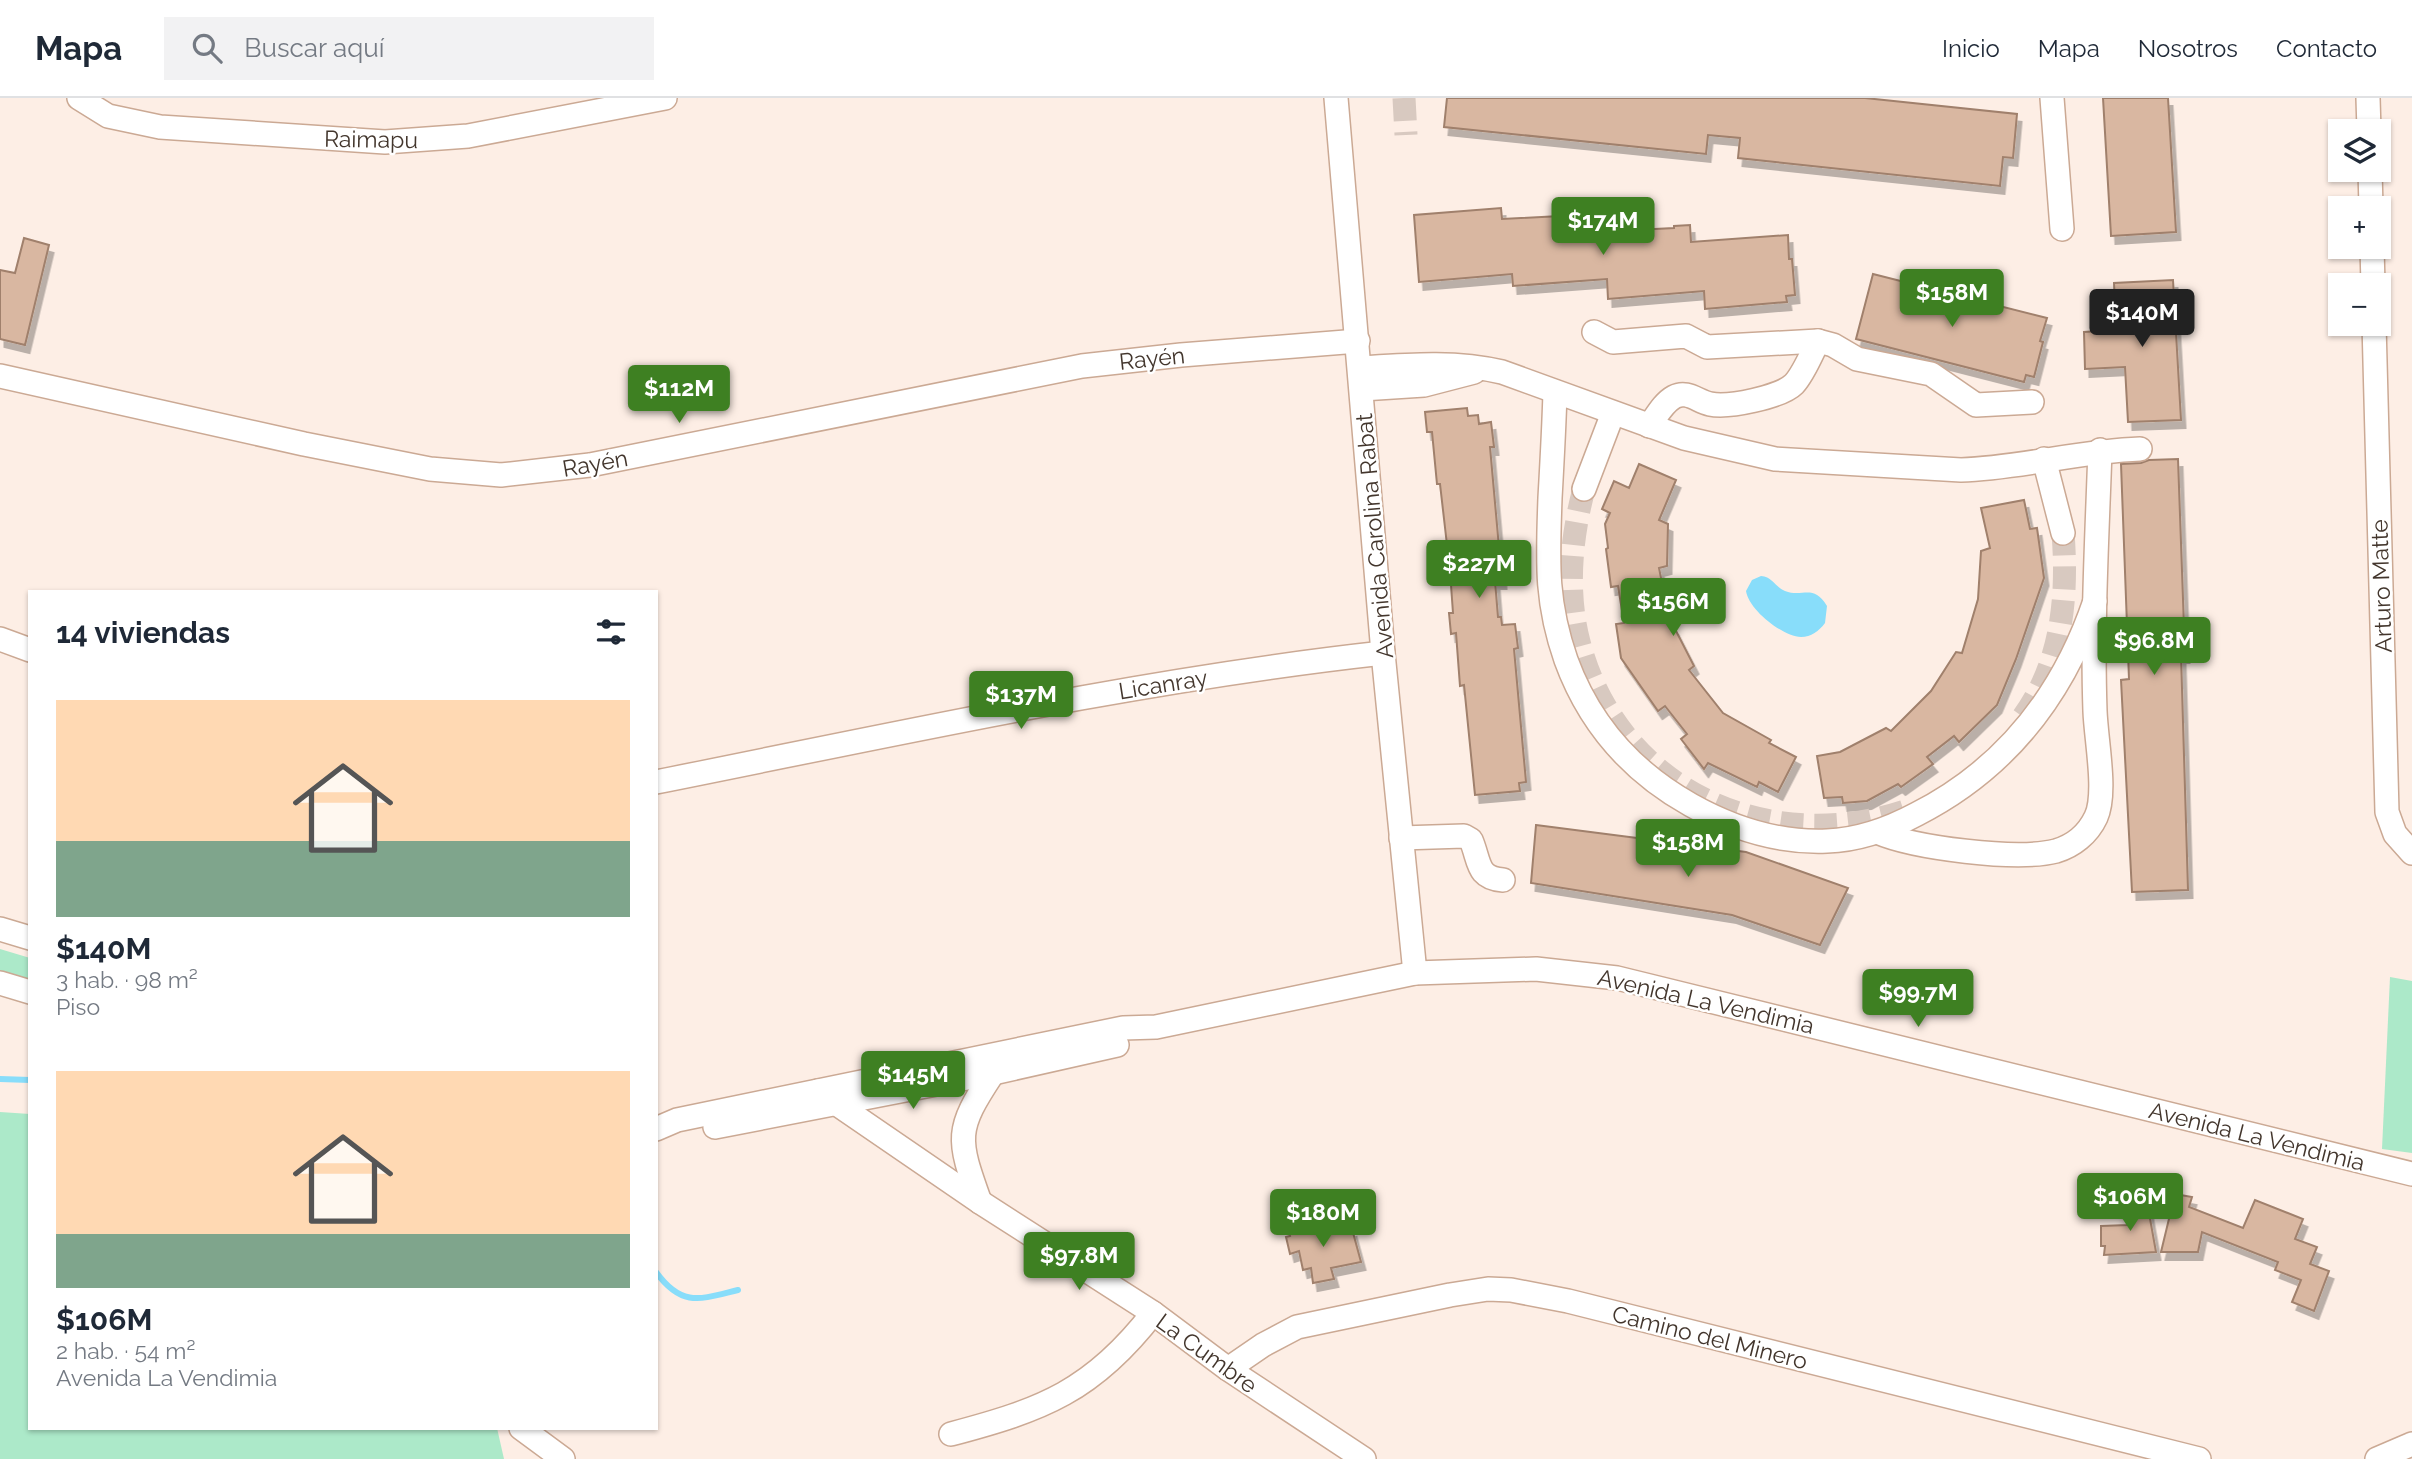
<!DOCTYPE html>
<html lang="es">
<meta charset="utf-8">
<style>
body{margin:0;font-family:Raleway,sans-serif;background:#f2f2f3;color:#1f2937;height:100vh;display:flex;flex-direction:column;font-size:26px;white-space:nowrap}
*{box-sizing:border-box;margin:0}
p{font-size:23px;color:#747a83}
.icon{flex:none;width:38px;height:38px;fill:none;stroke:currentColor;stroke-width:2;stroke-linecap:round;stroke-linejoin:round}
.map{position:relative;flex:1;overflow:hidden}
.side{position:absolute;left:28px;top:492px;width:630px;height:840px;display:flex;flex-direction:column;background:#fff;border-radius:0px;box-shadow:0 2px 5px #0004}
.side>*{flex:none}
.buttons{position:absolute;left:2328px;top:21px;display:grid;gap:14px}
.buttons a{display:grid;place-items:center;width:63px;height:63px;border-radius:0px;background:#fff;box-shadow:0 2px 5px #0004;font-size:35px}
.price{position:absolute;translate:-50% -60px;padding:0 16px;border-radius:7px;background:#3e8022;color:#fff;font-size:23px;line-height:46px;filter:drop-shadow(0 2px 4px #0008)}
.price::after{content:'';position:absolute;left:50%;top:42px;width:21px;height:16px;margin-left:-10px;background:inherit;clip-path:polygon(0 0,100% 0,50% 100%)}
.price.current{background:#222;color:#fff}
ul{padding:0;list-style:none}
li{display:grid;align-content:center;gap:14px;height:371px;padding:0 28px}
li span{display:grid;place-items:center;height:217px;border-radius:0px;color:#555}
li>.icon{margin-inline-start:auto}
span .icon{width:126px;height:126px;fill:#fffc;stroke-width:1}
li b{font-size:30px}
h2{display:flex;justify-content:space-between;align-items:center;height:84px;padding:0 28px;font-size:30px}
header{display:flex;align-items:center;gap:42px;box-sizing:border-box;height:98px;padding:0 35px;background:#fff;border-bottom:2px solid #e0e1e3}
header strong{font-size:33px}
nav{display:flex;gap:38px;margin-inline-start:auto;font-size:24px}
.search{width:490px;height:63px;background:#f2f2f3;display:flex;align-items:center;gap:18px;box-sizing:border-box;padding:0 24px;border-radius:0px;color:#747a83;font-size:26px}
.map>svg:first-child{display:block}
.green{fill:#ace9c9}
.water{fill:#88ddfa}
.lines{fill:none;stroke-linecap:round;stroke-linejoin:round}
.stream{stroke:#88ddfa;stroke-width:6}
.building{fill:#d9b7a1;stroke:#a0806c;stroke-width:2;filter:url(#shadow)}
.minor-tunnel{stroke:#d8c9c0;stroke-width:23;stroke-dasharray:23 11;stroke-linecap:butt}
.minor-casing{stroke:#cba994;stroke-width:26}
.minor{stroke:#fff;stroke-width:23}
.labels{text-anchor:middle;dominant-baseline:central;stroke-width:5;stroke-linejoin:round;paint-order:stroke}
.street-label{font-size:23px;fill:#43362d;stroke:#fff}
</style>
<header>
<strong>Mapa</strong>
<div class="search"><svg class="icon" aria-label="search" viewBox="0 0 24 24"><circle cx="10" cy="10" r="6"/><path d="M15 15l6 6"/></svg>Buscar aquí</div>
<nav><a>Inicio</a><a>Mapa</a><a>Nosotros</a><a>Contacto</a></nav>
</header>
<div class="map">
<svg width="2412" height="1361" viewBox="0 0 2412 1361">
<defs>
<filter id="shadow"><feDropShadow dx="4.5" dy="8" stdDeviation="0" flood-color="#0004"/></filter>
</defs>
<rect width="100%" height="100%" fill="#fdeee5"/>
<g class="green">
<path d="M0 851 30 860V882L0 873Z"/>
<path d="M2390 879 2412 883V1055L2382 1051Z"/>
<path d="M0 1014 30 1016V1330H497L504 1361H0Z"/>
</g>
<path class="water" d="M1761 478C1773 479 1775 489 1785 493 1803 500 1813 485 1827 508L1825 525C1819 533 1811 539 1801 539 1782 538 1749 512 1746 493L1752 482Z"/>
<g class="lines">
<g class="stream">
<path d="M0 981 30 982"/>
<path d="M656 1174C682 1210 701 1201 738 1192"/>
</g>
</g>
<g class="building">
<path d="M1447 0H1865L2017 16 2013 60 2003 59 2000 88 1738 60 1740 40 1708 37 1706 56 1444 29Z"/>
<path d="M2103 0H2168L2176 134 2111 138Z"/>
<path d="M1501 110 1502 121 1579 117V115L1595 114 1596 134 1674 130V128L1690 127 1691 144 1788 137 1789 161H1792L1795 197 1786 198 1787 204 1705 211 1704 193 1608 201 1607 181 1513 188 1512 176 1419 184 1414 117Z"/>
<path d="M24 140 49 147 25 247 0 241V172L15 175Z"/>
<path d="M1873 176 2047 220 2040 243 2043 244 2034 279 2026 277 2024 284 1856 241Z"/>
<path d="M2173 182 2181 322 2128 324 2125 269 2085 271 2084 234 2116 232 2114 185Z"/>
<path d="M1467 310 1468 318 1478 317 1479 326 1491 324 1494 349H1490L1502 483H1495L1498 519H1501L1502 527 1515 526 1518 550 1514 551 1526 684 1519 685 1520 693 1475 697 1464 587 1460 588 1456 535 1451 536 1449 515H1453L1450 473 1440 386H1437L1432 334H1427L1425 314Z"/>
<path d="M2178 361 2185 557H2181L2188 792 2132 794 2121 582 2129 581 2121 366 2141 365 2149 362Z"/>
<path d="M1639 366 1676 382 1659 422 1668 426 1667 468 1659 470 1671 530 1674 529 1694 568 1689 572 1723 615 1771 642 1769 645 1796 659 1778 694 1759 684 1757 689 1708 665 1704 671 1681 641 1687 636 1665 608 1658 613 1621 560 1616 526 1624 525 1618 488 1611 489 1606 451 1608 450 1605 426 1610 415 1602 411 1614 383 1629 390Z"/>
<path d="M2024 402 2030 431 2037 430 2044 480 2016 561 1997 607 1959 644 1954 638 1927 659 1933 666 1901 689 1898 686 1867 703 1843 705 1842 699 1824 700 1817 658 1840 654 1886 630 1891 633 1931 593 1956 554 1962 555 1978 501 1981 453 1990 450 1981 410Z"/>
<path d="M1536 727 1746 754 1848 790 1820 847 1732 817 1531 785Z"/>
<path d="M2175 1096 2192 1099 2189 1109 2243 1130 2255 1102 2303 1121 2295 1141 2317 1149 2310 1166 2329 1173 2314 1213 2292 1204 2301 1182 2275 1172 2278 1164 2202 1134 2198 1154H2161Z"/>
<path d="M2125 1104H2147L2156 1154 2104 1157 2105 1148H2101V1128L2128 1127Z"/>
<path d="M1321 1123 1323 1137 1352 1131 1361 1164 1331 1170 1334 1181 1313 1185 1311 1170 1303 1172 1299 1153 1290 1156 1286 1139 1290 1138 1288 1130Z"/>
</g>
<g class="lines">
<g class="minor-tunnel">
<path d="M1404 0 1406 37"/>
<path d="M1584 391C1571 440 1566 494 1579 544 1617 691 1765 759 1905 713"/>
<path d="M2023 619C2062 565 2068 499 2063 435"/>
</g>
<defs>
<g id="minor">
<path d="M79 0 108 18 160 29 385 44 468 38 665 0"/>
<path d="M1336 0 1383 555 1415 875"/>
<path d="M2052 0 2062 131"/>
<path d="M2368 0 2369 33"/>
<path d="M2370 72 2371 110"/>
<path d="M2372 149 2373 187"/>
<path d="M2374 226 2387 714 2395 736 2412 755"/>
<path d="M1594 234 1613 244 1686 238 1707 249 1818 243 1833 247 1857 261 1931 276 1976 307 2032 304"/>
<path d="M1360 270C1408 267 1455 263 1502 274L1684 340 1775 361 1961 372C2021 370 2079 353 2140 351"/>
<path d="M0 278 304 346 430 371 501 377 590 367 1082 268 1181 257 1358 243"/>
<path d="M1362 291 1424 287 1474 274"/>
<path d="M1555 294C1554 329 1552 365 1550 400 1548 461 1545 502 1566 562 1589 625 1632 674 1691 707 1732 730 1779 745 1827 743 1859 742 1889 731 1917 716 2007 670 2063 597 2095 503"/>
<path d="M1649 328C1656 319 1663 305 1674 299 1687 292 1697 303 1710 306 1728 310 1781 299 1794 286 1804 275 1811 257 1818 243"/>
<path d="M2044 361 2063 435"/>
<path d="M1584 391 1613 315"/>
<path d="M0 541 30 552"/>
<path d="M656 684C897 636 1138 582 1383 555"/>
<path d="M1877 734C1914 750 2017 763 2056 753 2073 748 2088 736 2096 719 2107 695 2096 642 2095 613 2092 526 2097 439 2100 352"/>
<path d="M1401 740 1464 738 1471 742C1480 763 1476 780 1503 782"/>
<path d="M0 831 30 840"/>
<path d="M0 885 30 894"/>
<path d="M818 993 980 1104 1153 1215 1228 1271 1364 1361"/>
<path d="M715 1029 993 975 1117 947"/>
<path d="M656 1031 677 1022 1123 930 1156 929 1415 875 1536 871 1617 880 2412 1076"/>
<path d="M980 1104C957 1040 955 1032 993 975"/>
<path d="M1228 1271 1263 1247 1297 1229 1450 1197 1488 1191 1511 1192 1568 1203 2199 1361"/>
<path d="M521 1330 563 1361"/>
<path d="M951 1336C1042 1312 1093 1293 1153 1215"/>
<path d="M2377 1361 2412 1346"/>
</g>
</defs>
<use href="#minor" class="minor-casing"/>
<use href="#minor" class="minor"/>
</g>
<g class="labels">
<g class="street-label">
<text transform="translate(371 41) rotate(1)">Raimapu</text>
<text transform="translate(1152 260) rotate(-6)">Rayén</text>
<text transform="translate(595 365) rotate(-10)">Rayén</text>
<text transform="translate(1374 438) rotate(-95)">Avenida Carolina Rabat</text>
<text transform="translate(2381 488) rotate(-92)">Arturo Matte</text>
<text transform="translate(1163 586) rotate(-9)">Licanray</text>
<text transform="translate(1706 903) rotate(13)">Avenida La Vendimia</text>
<text transform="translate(2257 1038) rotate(14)">Avenida La Vendimia</text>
<text transform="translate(1710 1239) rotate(14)">Camino del Minero</text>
<text transform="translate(1207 1255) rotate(36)">La Cumbre</text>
</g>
</g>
</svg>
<div class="buttons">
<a><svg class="icon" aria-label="layers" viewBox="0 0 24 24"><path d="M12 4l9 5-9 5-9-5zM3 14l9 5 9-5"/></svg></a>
<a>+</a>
<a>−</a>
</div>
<b class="price" style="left:1603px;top:159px">$174M</b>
<b class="price" style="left:1952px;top:231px">$158M</b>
<b class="price current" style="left:2142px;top:251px">$140M</b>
<b class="price" style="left:679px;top:327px">$112M</b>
<b class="price" style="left:1479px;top:502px">$227M</b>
<b class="price" style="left:1673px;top:540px">$156M</b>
<b class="price" style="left:2154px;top:579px">$96.8M</b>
<b class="price" style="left:1021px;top:633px">$137M</b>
<b class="price" style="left:1688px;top:781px">$158M</b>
<b class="price" style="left:1918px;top:931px">$99.7M</b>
<b class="price" style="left:913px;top:1013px">$145M</b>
<b class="price" style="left:2130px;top:1135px">$106M</b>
<b class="price" style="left:1323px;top:1151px">$180M</b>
<b class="price" style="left:1079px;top:1194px">$97.8M</b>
<section class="side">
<h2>14 viviendas<svg class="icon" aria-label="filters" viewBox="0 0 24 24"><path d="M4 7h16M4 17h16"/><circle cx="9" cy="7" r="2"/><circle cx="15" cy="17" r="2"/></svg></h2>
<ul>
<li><span style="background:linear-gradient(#ffd9b3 65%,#7fa58c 0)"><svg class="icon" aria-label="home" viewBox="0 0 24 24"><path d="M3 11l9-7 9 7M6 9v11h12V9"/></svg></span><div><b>$140M</b><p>3 hab. · 98 m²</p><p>Piso</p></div></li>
<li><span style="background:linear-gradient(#ffd9b3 75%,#7fa58c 0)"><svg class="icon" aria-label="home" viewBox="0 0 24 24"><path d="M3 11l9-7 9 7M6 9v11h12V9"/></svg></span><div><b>$106M</b><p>2 hab. · 54 m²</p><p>Avenida La Vendimia</p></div></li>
</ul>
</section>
</div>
